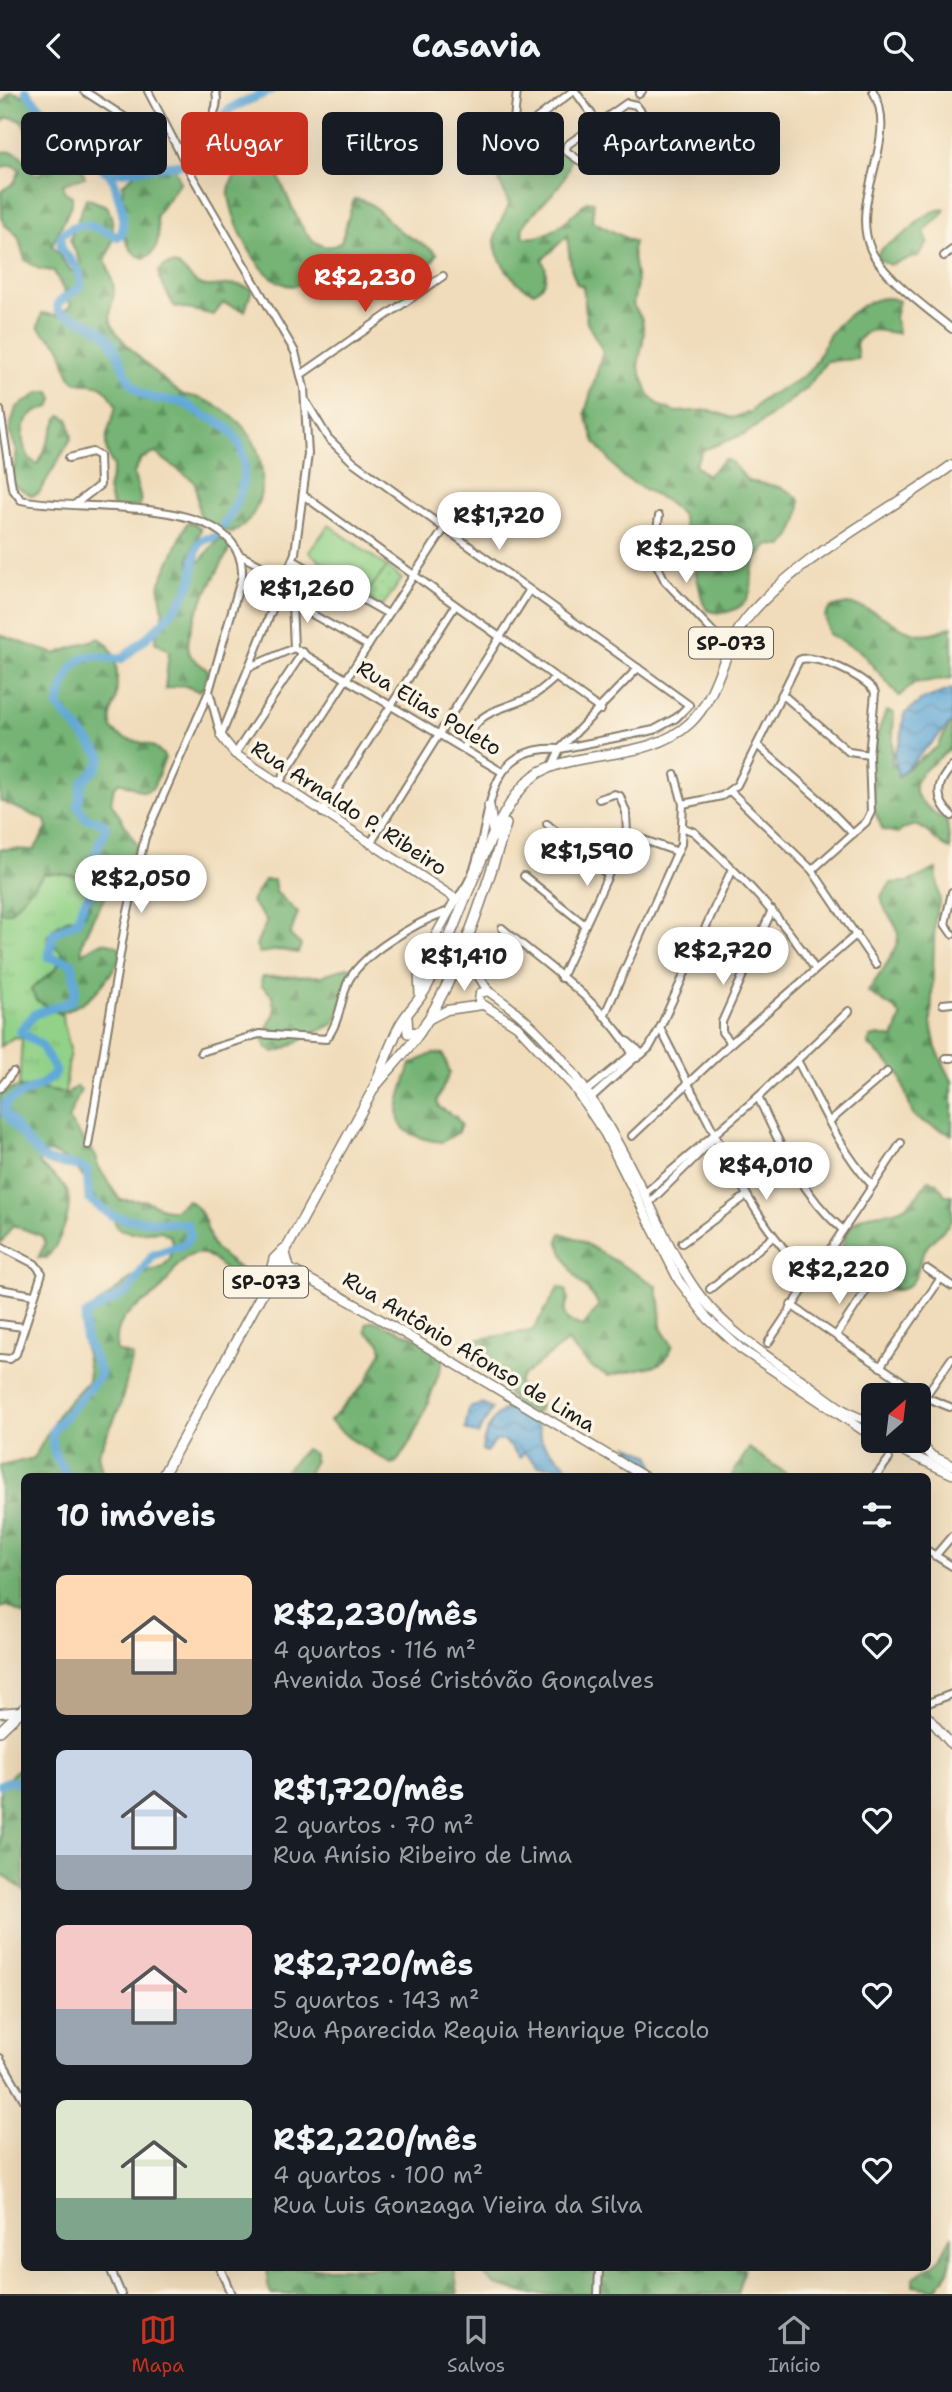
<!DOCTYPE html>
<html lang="pt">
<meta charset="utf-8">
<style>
body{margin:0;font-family:"Shantell Sans",sans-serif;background:#20242c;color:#f1f3f6;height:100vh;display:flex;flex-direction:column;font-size:26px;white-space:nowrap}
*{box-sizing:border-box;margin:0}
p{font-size:23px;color:#9ea1a6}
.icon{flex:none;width:38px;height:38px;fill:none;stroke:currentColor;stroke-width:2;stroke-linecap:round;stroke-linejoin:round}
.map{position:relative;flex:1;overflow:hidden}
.side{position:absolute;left:21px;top:1382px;width:910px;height:798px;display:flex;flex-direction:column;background:#171b24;border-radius:10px;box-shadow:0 7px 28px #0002}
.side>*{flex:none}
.hud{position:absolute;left:21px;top:21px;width:910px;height:63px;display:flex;gap:14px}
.needle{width:46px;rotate:28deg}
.controls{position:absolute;left:861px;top:1292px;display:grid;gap:14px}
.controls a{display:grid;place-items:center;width:70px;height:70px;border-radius:10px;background:#171b24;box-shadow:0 7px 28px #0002;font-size:35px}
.price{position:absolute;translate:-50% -60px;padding:0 16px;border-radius:24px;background:#fff;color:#222;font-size:23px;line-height:46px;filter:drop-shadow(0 2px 4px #0008)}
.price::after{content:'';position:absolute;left:50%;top:42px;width:21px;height:16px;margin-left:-10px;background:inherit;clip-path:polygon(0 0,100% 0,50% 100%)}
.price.selected{background:#c8321e;color:#fff}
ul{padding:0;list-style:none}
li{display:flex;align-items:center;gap:21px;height:175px;padding:0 35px}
li span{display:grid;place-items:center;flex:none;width:196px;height:140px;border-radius:10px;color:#555}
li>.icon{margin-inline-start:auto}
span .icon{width:84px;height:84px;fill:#fffc;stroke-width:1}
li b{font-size:30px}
h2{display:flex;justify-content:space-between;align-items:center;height:84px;padding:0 35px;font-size:30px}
.chip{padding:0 24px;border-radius:10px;background:#171b24;box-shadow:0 7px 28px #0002;font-size:24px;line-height:63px}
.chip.selected{background:#c8321e;color:#fff}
header{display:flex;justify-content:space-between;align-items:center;height:91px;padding:0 35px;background:#171b24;font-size:32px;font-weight:700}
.dock{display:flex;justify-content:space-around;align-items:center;height:98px;border-top:2px solid #363941;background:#171b24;font-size:19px;color:#9ea1a6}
.dock a{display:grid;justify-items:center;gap:4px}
.dock .selected{color:#c8321e}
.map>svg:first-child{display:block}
.grass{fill:url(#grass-tufts);stroke:#577752;stroke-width:2}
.forest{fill:url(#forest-firs);stroke:#486848;stroke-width:2}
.park{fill:url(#park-dots);stroke:#577752;stroke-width:2}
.pitch{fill:#92d288;stroke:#577752;stroke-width:2}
.water{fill:url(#water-waves);stroke:#3e627a;stroke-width:2}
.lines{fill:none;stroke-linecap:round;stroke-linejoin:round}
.river{stroke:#60a8d7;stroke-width:9}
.street-casing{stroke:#867c6b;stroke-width:10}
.secondary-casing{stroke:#867c6b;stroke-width:11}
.primary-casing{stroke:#867c6b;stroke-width:12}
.street{stroke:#fff;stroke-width:6}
.secondary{stroke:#fff;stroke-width:8}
.primary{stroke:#fff;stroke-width:9}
.labels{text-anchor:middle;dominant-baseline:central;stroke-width:7;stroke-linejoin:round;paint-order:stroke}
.shield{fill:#fcf5e5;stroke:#5f5d58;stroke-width:2}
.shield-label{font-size:19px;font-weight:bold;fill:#1c1c1c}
.street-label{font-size:21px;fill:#1c1c1c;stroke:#fcf5e5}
</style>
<header><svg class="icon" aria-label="back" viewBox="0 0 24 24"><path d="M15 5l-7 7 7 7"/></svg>Casavia<svg class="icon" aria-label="search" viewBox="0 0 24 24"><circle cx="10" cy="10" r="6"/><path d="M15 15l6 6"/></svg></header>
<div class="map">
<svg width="952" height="2203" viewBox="0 0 952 2203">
<defs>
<pattern id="grass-tufts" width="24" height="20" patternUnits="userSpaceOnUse" patternTransform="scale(1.75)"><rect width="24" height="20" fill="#92d288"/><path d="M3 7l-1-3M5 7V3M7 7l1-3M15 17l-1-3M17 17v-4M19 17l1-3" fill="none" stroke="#7db475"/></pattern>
<pattern id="forest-firs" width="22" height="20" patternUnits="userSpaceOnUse" patternTransform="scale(1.75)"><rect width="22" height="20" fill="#75b474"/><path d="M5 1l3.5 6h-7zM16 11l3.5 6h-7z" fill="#5f925e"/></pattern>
<pattern id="park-dots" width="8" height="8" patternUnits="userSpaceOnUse" patternTransform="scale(1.75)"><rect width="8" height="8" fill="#92d288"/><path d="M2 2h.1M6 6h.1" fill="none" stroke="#7db475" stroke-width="1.8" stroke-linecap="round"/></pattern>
<pattern id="water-waves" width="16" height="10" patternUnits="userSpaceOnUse" patternTransform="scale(1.75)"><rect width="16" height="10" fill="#60a8d7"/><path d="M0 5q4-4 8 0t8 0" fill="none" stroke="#4e88ae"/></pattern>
</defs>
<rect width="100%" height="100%" fill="#fcf5e5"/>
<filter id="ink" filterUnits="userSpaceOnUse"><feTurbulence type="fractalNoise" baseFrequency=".0143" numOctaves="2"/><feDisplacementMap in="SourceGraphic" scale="14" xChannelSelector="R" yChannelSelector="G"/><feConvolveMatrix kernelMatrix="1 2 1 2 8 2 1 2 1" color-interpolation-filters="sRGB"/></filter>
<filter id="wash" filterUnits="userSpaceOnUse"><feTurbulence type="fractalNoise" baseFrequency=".00686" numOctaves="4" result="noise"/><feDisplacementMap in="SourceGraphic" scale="28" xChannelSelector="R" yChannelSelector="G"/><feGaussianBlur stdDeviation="1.57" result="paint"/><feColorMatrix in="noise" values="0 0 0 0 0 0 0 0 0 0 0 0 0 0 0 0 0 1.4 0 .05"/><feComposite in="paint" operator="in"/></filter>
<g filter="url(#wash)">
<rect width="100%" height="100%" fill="#f0dcba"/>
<path class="grass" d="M65 781C82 786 94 798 91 817L85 824 66 828 59 856 63 863C57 882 45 886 31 898L37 909 62 924 70 958 65 1002 19 996 22 947 14 946 0 956V821H10L44 783Z"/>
<g class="forest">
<path d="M10 1C30 3 56 22 62 42 65 49 58 57 55 63L82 79 85 86 63 93 65 101 72 105V113L52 154 71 180 78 181 81 173 70 149 86 107 107 115C116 134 115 150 105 168 108 179 114 189 114 200 113 212 108 219 111 231 116 248 168 295 184 304 206 305 238 325 251 346 269 375 267 425 232 442 190 430 202 426 195 391L155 362 141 368 134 382C136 400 148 409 133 425L112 415 108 398 114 375C98 353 110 338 116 315 100 281 86 300 73 289 65 281 66 268 61 258 56 248 44 245 38 236L42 222 59 225 71 214 54 180 39 178 25 169 18 145 5 134 2 127 1 100 14 92 20 79 13 74 0 76V61C23 58 21 67 33 82L41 83 47 69C43 63 34 59 31 52 25 38 25 25 6 27L0 33V14Z"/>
<path d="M530 35 561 56 570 68C566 101 536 112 522 138L524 146C548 150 571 126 587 110L594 111 592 130 634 151 632 159 637 192 633 214 642 228 644 243 638 275 649 304 660 315 676 321 710 319 732 327 751 321C765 300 790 298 808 281 818 272 822 255 830 243 843 226 877 198 899 210L895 227 898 242C878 241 868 232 856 253L858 268 827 270 806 298 747 342 703 359 695 374 707 385 725 368 732 371 748 390C766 394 787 393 800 410 800 427 795 442 783 455L768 454C763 460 757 466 754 473 750 482 753 493 750 501 745 519 723 526 707 519L703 512 682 424 667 411 623 386 595 351 585 322 603 260 587 232 583 195 577 193 571 177 567 145 542 169C549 181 547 194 534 201 516 196 495 169 495 149 495 137 505 124 509 113L499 89 510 68 524 62 529 51 525 40Z"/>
<path d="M260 55C283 69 298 179 341 151L354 108C374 108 384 128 399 139 411 149 426 152 437 163 433 171 428 179 419 181 390 188 362 178 333 183 319 185 300 198 286 194 255 184 235 135 229 106 227 84 248 72 260 55Z"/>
<path d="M174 73 180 91 156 125C159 141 162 160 144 167 117 160 121 116 123 93L142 77 166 80Z"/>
<path d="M945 118C941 129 929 132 924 142L928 151 918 165 889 174 876 166C883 153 891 153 902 145 917 133 925 120 945 118Z"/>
<path d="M174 173C187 177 192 195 207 195 227 196 229 189 252 198L245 220 223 212 214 224 174 215 159 187V180L166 174Z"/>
<path d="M41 301H50L53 308 50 316C43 318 35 320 30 325 17 338 22 367 38 373 46 359 52 334 61 324L68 328 72 346 39 402 32 405 11 392 17 360 9 340 16 317Z"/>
<path d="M187 432H194L201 438 189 467 190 477C207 470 206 453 228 445L231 455C220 479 177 543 191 565 195 570 203 575 208 579L205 595 199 600 182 594 165 598 169 560 155 551 163 522 159 494Z"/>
<path d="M847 513C893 518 904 560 952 535V587L914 592 899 605 860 560 829 543 825 525 830 517Z"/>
<path d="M0 544 55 563 99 547C119 558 118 585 116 606 114 619 108 623 112 638 127 656 152 645 165 667L153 697 144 701 120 691 114 696 111 711 138 755C125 776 76 844 82 863 95 853 104 847 119 856L122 864C106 892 92 912 60 922L36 909 31 898C45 886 58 882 63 863L47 846C57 830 68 829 85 824L92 807C85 782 67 782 44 783L10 821H0V758L34 759 47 737 45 729 0 710Z"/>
<path d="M886 620 894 622 892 670 900 683 937 656 952 630V657C913 688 895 696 947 731L950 758C927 749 925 722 898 742L883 739 873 717 871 660Z"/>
<path d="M936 778 940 810 935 828 931 932 936 957 952 990V1044L917 1028 912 1022 899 982 869 954 870 946 878 944 893 947 901 926 896 919 868 901C876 886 904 856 897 838 892 825 885 825 881 805L891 792 908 791Z"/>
<path d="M264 789H274L276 801 298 822 290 844 301 854 298 862 280 859 259 862 256 854 267 830 251 811Z"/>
<path d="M347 876H356L346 912 333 933 282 959 274 961 266 957 262 946 275 922 272 904 261 894 262 886 321 885Z"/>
<path d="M434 962 443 963 450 982 437 1009 439 1016 456 1026 461 1034 457 1042 442 1051C381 1044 397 1017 411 973Z"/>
<path d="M77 995 81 999 68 1028 97 1067V1074L120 1109H144L167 1119H175L187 1109C207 1120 204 1134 212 1152 216 1162 232 1171 241 1179L238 1187C224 1183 214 1165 204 1163 177 1159 172 1190 157 1202 146 1211 132 1217 123 1229 116 1239 117 1249 116 1260L133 1265 120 1316 98 1363 103 1386H24V1524L8 1515 0 1517V1375L34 1367 60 1320 88 1290 89 1281 81 1236 89 1221 135 1184 161 1177 170 1168 173 1153 170 1145 161 1140 132 1142 117 1137C110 1115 103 1120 95 1106 80 1082 79 1071 48 1061L40 1063V1073C47 1081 64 1091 67 1100 74 1121 59 1152 47 1167H38L45 1153 42 1145 13 1134 0 1153V1004C16 989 47 1000 67 1003Z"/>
<path d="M929 1089 937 1091 945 1104H952V1128C944 1142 927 1150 922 1165 917 1176 918 1190 905 1197 892 1204 849 1188 843 1176 837 1165 844 1145 851 1135 864 1117 888 1126 904 1116 913 1112 922 1097 929 1089Z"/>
<path d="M561 1142 578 1148 657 1195C655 1203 659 1204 660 1211 663 1236 654 1231 673 1254L665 1269 657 1274 608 1285 591 1276 567 1251 522 1285 518 1292 540 1314 537 1322C515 1319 512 1308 500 1292 493 1283 482 1278 472 1272L470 1264 475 1249 533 1239 559 1196 566 1199 568 1208 564 1222 568 1230 583 1235 599 1215C595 1205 588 1200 581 1192 571 1181 562 1163 558 1149Z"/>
<path d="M374 1230 433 1253 445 1264C436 1291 414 1357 393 1374L349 1347 330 1330 367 1290 382 1260 380 1252 366 1241V1232Z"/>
<path d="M749 1357 791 1386H731Z"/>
<path d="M305 1358 314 1363V1371L306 1386H280Z"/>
<path d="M24 1675V1712L19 1727 24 1740V1799L0 1782V1698L15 1680Z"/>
<path d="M952 2144C952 2169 952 2180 935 2199L913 2195V2187L939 2169Z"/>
<path d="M268 2177H454L458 2203H271L267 2192Z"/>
<path d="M475 2177H744L737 2203H529L496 2194Z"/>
</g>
<path class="park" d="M387 476 402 488 381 517 365 504Z"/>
<path class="pitch" d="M329 434 387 476 365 504 309 461Z"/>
<g class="water">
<path d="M952 598V631L898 686 894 663 901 648 904 623 922 609Z"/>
<path d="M482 1313 492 1318 478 1344 465 1338 469 1317Z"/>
<path d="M514 1314 539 1336C539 1358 556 1360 566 1375L558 1381 554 1375H538L524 1361 520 1367 505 1350H495L486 1361 482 1359C485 1339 495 1320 514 1314Z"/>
<path d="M628 1354 651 1365 656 1381 632 1368Z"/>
</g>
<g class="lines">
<g class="river">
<path d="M26 0C40 21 56 28 79 36L77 60 109 82 114 90 123 122 122 143 117 146C97 136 80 125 61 145V157L79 180 81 195 58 212V219C73 230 91 229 105 243 121 260 122 288 141 302 154 311 169 307 183 312 190 315 195 320 201 323 207 327 215 328 221 332 257 358 245 403 224 434"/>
<path d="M109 82 199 71 224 23 233 16 270 0"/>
<path d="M69 1386C57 1372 50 1358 53 1339L100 1285C97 1259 79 1257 86 1224L128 1200 153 1164 185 1153 190 1144 187 1133 125 1128 111 1124 89 1108 87 1079C74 1071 64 1075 50 1070 36 1066 16 1035 5 1022V1012C21 1000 46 997 56 980L41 954 20 940 35 923 72 910 76 897 72 872 49 866 53 843 77 830 85 810 93 801C86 777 96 759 106 738L102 731 85 727 78 715 82 691 97 677 102 666 58 615C63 597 69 567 92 565 100 564 111 568 121 568 142 552 183 516 191 491 196 476 192 462 202 449L215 446"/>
<path d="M0 1694 9 1690 24 1692"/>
</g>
</g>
</g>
<g filter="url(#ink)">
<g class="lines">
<defs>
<g id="street">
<path d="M84 0 129 29"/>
<path d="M148 0 191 83 295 261 304 297 308 363 295 462 221 645"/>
<path d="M575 0 598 32"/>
<path d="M873 0C901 49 848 108 871 159 884 187 928 218 952 238"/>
<path d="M639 3 642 0"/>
<path d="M627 12 636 14 646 27 645 32 590 71 580 70 566 60 567 54Z"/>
<path d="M536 28 573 0"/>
<path d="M514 29 517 0"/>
<path d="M180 57C198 42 222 27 216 0"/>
<path d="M944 165 952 159"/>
<path d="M302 283 443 185"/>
<path d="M307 312 328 347 353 371 689 614 676 627 654 639 560 658 551 677"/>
<path d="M0 319 12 397 21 409C76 422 246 399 242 485L209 600 221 645"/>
<path d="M69 367 92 361 99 365 100 394 74 414"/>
<path d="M303 404 601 619"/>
<path d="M659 425 653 466 665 490 729 558"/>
<path d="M240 464 286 488"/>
<path d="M293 469 388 523"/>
<path d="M280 505 368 555"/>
<path d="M292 512 294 557"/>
<path d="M294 557 502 681"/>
<path d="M252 575 294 557"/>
<path d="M782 603 849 661 869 664"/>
<path d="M757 654 819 708 853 743"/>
<path d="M464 658C476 617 496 622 530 606 540 601 548 593 556 586"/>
<path d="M235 663 303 561"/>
<path d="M952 676C935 692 935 709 952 725"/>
<path d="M278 693 444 438"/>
<path d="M730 700 812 779 876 874"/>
<path d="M683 713 722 705 737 694 799 569C813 561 869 587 875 602L869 664 871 721 866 731 812 779"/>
<path d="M322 722 455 515"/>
<path d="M547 733 608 784"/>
<path d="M682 736 694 741C739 783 781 825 815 878"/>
<path d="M627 743 678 761"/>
<path d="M370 753 529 500"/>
<path d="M524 785 585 834"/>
<path d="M952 801 945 833 952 843"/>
<path d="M456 808C502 761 465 652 560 658L638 577"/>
<path d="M502 837C544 873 606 914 632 962"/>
<path d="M561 887 627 743 626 721 620 705 614 703 599 708"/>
<path d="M943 913 952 912"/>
<path d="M604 925 681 753 683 713 675 684"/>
<path d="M660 937 700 1016"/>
<path d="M627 950 640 961 637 967 632 963 637 958"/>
<path d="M731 952 722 941V931L772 819"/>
<path d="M201 961 259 943 326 948C338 935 341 910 347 893 359 864 417 831 446 821"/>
<path d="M641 964 649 957 660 937 732 778"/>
<path d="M946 967H952"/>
<path d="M797 969C820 1012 839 1058 872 1094"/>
<path d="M0 997 13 981"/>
<path d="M588 999 632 963"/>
<path d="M593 1005 635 967"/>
<path d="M758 1006C780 1054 801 1103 843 1139"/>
<path d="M702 1018C733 1078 759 1139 810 1185"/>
<path d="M830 1030 887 981"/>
<path d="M632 1045 731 952 857 843"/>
<path d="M88 1054 125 834 145 746 208 603"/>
<path d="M644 1103 758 1006 849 920"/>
<path d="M649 1112 716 1046"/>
<path d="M682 1152 746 1105"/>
<path d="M0 1155 35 1173 42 1182 16 1263 10 1268 0 1267"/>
<path d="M927 1178 952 1195"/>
<path d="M0 1198 33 1204"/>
<path d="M710 1198 773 1146"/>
<path d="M791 1214 925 1306 950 1316"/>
<path d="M0 1233 23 1236"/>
<path d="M837 1243 865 1201"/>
<path d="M768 1252 901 1052"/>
<path d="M880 1276 941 1187"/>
<path d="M919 1314 952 1267"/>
<path d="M875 1386 889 1368"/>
<path d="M928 1460 952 1475"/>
<path d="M935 1465 952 1445"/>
<path d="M928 1612 952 1603"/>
<path d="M0 1967 24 2009"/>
<path d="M110 2177 121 2203"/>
<path d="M220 2177 231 2203"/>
<path d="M598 2203 599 2177"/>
</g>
<g id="secondary">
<path d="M221 645 235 663 456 808 420 873 419 881"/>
<path d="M465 853 470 871 488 900"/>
<path d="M426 930 447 919 482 914"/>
<path d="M285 1175 353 1212 645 1386"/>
<path d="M873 1330C848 1327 825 1305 805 1291 768 1266 730 1242 702 1207 680 1179 666 1146 650 1114 608 1031 568 953 488 900L480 902 479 911 517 935 573 995 605 1043 679 1190 708 1228 741 1258 873 1346"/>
<path d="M879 1349 952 1383"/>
<path d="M917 1349 932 1365 952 1374"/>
<path d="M0 1622 21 1620"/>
<path d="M928 1626 952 1654"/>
</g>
<g id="primary">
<path d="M489 715 494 746"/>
<path d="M420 904 419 881 425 884 434 879"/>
<path d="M407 927 408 942 420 941"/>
<path d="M379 991C392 975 408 959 420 941 460 882 485 801 506 733"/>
<path d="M284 1158 289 1177 270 1184 274 1168Z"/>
<path d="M162 1386 374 997C382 976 390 954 400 934 407 921 418 911 425 899 455 849 493 707 540 681 583 658 650 670 690 632 719 605 722 557 748 526 799 465 887 422 952 374"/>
<path d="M0 1640 24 1617"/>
</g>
</defs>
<use href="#street" class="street-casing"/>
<use href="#secondary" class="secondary-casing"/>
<use href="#primary" class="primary-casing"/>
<use href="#street" class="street"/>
<use href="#secondary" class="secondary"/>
<use href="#primary" class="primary"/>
</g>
</g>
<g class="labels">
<g class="shield">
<rect x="689" y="536.5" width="84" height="31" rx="5"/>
<rect x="224" y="1175.5" width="84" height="31" rx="5"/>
</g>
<g class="shield-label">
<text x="731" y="552">SP-073</text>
<text x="266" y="1191">SP-073</text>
</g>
<g class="street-label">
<text transform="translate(429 617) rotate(31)">Rua Elias Poleto</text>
<text transform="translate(349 717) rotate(33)">Rua Arnaldo P. Ribeiro</text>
<text transform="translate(469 1261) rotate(31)">Rua Antônio Afonso de Lima</text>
</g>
</g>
</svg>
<div class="controls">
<a><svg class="needle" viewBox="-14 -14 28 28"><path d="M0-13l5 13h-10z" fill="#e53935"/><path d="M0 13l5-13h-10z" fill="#9ea1a6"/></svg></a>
</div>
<b class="price selected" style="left:365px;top:223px">R$2,230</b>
<b class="price" style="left:499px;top:461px">R$1,720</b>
<b class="price" style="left:686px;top:494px">R$2,250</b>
<b class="price" style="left:307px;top:534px">R$1,260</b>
<b class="price" style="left:587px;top:797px">R$1,590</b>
<b class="price" style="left:141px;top:824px">R$2,050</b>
<b class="price" style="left:723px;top:896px">R$2,720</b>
<b class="price" style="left:464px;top:902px">R$1,410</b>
<b class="price" style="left:766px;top:1111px">R$4,010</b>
<b class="price" style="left:839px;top:1215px">R$2,220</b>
<div class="hud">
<a class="chip">Comprar</a>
<a class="chip selected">Alugar</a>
<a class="chip">Filtros</a>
<a class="chip">Novo</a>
<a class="chip">Apartamento</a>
</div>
<section class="side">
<h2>10 imóveis<svg class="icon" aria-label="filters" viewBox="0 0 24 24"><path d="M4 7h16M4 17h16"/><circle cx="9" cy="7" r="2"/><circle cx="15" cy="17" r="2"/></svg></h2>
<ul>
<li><span style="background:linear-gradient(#ffd9b3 60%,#b9a48a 0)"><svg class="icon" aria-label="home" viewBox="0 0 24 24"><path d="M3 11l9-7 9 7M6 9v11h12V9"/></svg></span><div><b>R$2,230/mês</b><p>4 quartos · 116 m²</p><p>Avenida José Cristóvão Gonçalves</p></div><svg class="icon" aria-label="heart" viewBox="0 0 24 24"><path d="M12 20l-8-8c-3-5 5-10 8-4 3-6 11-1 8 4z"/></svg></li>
<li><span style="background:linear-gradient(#c9d6e8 75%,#9aa5b1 0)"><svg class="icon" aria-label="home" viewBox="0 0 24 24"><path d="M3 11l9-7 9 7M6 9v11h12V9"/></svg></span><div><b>R$1,720/mês</b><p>2 quartos · 70 m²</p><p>Rua Anísio Ribeiro de Lima</p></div><svg class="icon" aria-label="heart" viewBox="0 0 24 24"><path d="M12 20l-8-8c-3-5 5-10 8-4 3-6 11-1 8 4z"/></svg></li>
<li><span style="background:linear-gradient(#f6c9c9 60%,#9aa5b1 0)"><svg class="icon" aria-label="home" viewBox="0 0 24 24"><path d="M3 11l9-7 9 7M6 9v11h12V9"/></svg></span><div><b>R$2,720/mês</b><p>5 quartos · 143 m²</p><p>Rua Aparecida Requia Henrique Piccolo</p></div><svg class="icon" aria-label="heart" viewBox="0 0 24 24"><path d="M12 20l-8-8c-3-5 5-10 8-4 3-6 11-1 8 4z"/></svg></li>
<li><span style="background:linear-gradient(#dfe7d0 70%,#7fa58c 0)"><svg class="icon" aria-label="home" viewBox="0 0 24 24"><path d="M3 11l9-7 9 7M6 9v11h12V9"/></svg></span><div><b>R$2,220/mês</b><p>4 quartos · 100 m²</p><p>Rua Luis Gonzaga Vieira da Silva</p></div><svg class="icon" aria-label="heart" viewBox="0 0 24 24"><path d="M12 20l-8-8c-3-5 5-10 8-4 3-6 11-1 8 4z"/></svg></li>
</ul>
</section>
</div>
<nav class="dock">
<a class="selected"><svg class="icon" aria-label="map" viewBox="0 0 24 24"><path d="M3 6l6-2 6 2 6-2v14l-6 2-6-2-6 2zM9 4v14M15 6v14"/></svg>Mapa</a>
<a><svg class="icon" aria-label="saved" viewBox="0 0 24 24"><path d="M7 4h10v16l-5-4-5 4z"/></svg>Salvos</a>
<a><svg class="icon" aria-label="home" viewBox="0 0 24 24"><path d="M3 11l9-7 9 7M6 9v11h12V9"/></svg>Início</a>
</nav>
